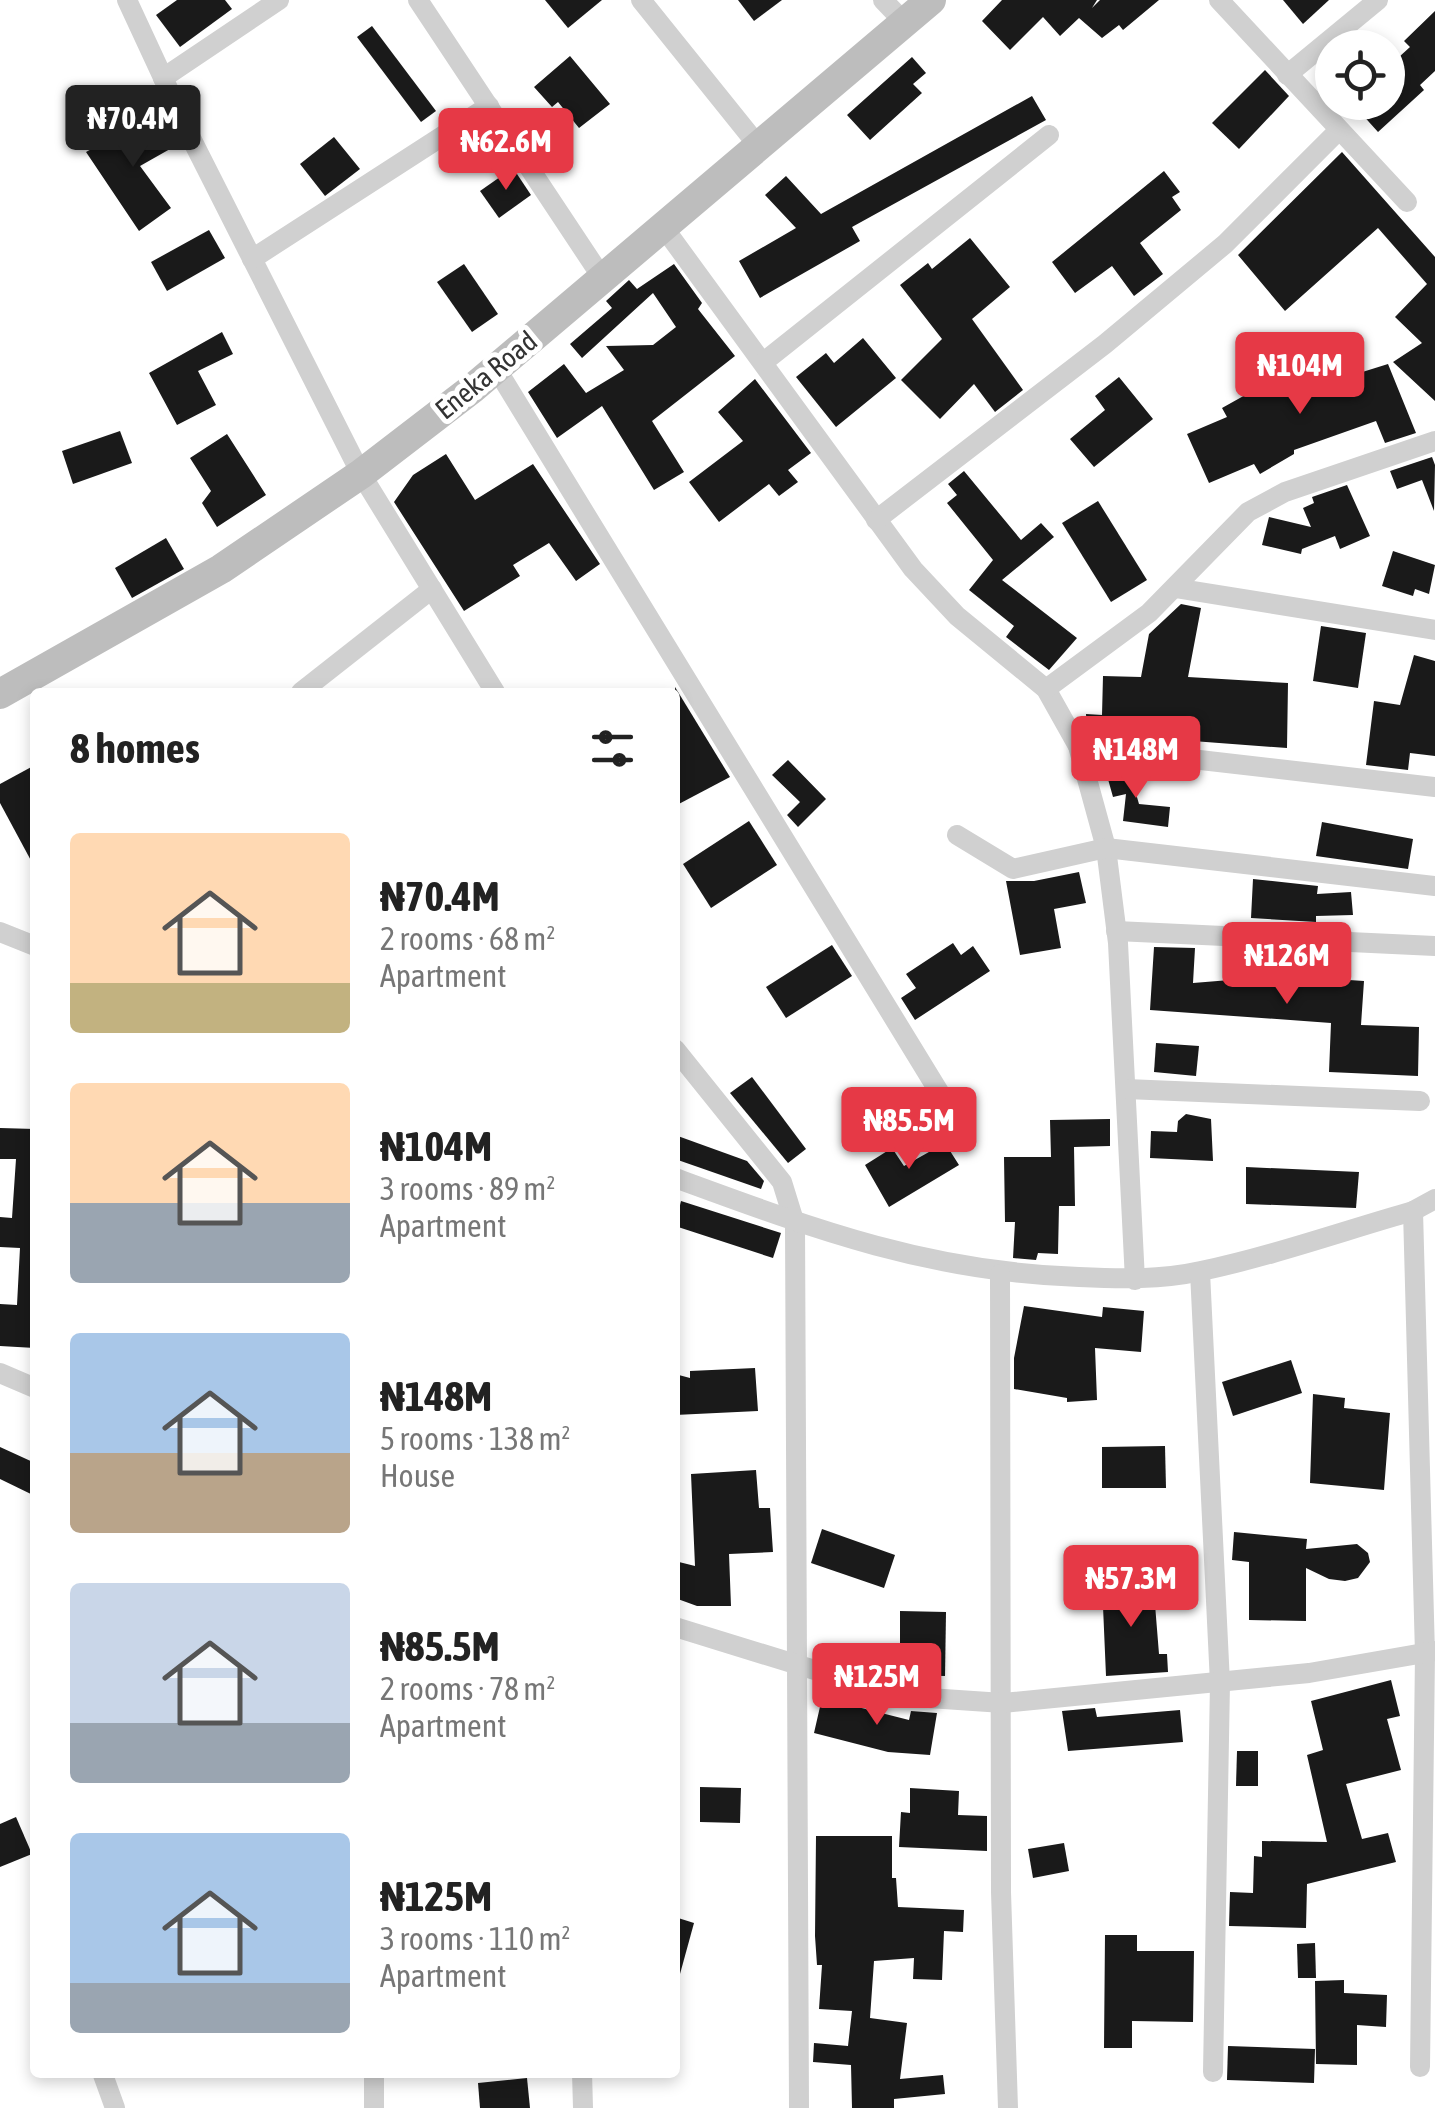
<!DOCTYPE html>
<meta charset="utf-8">
<style>
body{margin:0;font-family:"Asap Condensed",sans-serif;background:#f2f2f2;color:#222;height:100vh;display:flex;flex-direction:column;font-size:38px;white-space:nowrap}
*{box-sizing:border-box;margin:0}
p{font-size:32px;color:#767676}
.icon{flex:none;width:55px;height:55px;fill:none;stroke:currentColor;stroke-width:2;stroke-linecap:round;stroke-linejoin:round}
.map{position:relative;flex:1;overflow:hidden}
.details{position:absolute;left:30px;top:688px;width:650px;height:1390px;display:flex;flex-direction:column;background:#fff;border-radius:10px;box-shadow:0 5px 15px #0003}
.details>*{flex:none}
.buttons{position:absolute;left:1315px;top:30px;display:grid;gap:20px}
.buttons a{display:grid;place-items:center;width:90px;height:90px;border-radius:50%;background:#fff;box-shadow:0 5px 15px #0003;font-size:50px}
.price{position:absolute;translate:-50% -85px;padding:0 22px;border-radius:10px;background:#e63946;color:#fff;font-size:32px;line-height:65px;filter:drop-shadow(0 2px 5px #0008)}
.price::after{content:'';position:absolute;left:50%;top:60px;width:30px;height:22px;margin-left:-15px;background:inherit;clip-path:polygon(0 0,100% 0,50% 100%)}
.price.active{background:#222;color:#fff}
ul{padding:0;list-style:none}
li{display:flex;align-items:center;gap:30px;height:250px;padding:0 40px}
li span{display:grid;place-items:center;flex:none;width:280px;height:200px;border-radius:10px;color:#555}
li>.icon{margin-inline-start:auto}
span .icon{width:120px;height:120px;fill:#fffc;stroke-width:1}
li b{font-size:42px}
h2{display:flex;justify-content:space-between;align-items:center;height:120px;padding:0 40px;font-size:42px}
.map>svg:first-child{display:block}
.building{fill:#1a1a1a}
.lines{fill:none;stroke-linecap:round;stroke-linejoin:round}
.street{stroke:#d0d0d0;stroke-width:20}
.secondary{stroke:#bdbdbd;stroke-width:30}
.labels{text-anchor:middle;dominant-baseline:central;stroke-width:10;stroke-linejoin:round;paint-order:stroke}
.street-label{font-size:28px;fill:#333;stroke:#fff}
</style>
<div class="map">
<svg width="1435" height="2108" viewBox="0 0 1435 2108">
<rect width="100%" height="100%" fill="#fff"/>
<g class="building">
<path d="M177 0H225L232 9 180 47 156 15Z"/>
<path d="M545 0H602L568 28Z"/>
<path d="M738 0H782L754 21Z"/>
<path d="M1002 0H1097L1092 8 1100 0H1159L1123 30 1119 25 1102 38 1079 18 1060 36 1043 17 1010 50 982 21Z"/>
<path d="M1283 0H1329L1303 24Z"/>
<path d="M1435 11V71L1420 85 1424 90 1378 132 1351 102H1388V67L1410 47 1404 41Z"/>
<path d="M372 26 436 111 421 122 357 37Z"/>
<path d="M570 56 610 104 579 128 558 102 552 107 534 87Z"/>
<path d="M912 57 926 73 913 84 922 93 870 140 847 115Z"/>
<path d="M1265 70 1289 96 1239 149 1212 123Z"/>
<path d="M1032 96 1046 120 852 227 860 241 760 298 739 261 796 228 765 195 786 176 821 214Z"/>
<path d="M151 116 170 149 140 166 171 208 139 231 86 152Z"/>
<path d="M334 137 360 169 325 196 300 164Z"/>
<path d="M1342 152 1435 257V401L1393 362 1422 343 1395 317 1427 284 1378 228 1285 311 1238 255Z"/>
<path d="M513 168 531 195 499 218 480 191Z"/>
<path d="M1164 171 1180 192 1172 197 1181 210 1140 243 1163 274 1134 296 1112 266 1075 293 1052 262Z"/>
<path d="M209 230 225 258 167 291 151 262Z"/>
<path d="M970 238 1010 287 972 319 1023 390 995 412 974 384 940 419 901 380 942 339 900 285 928 263 932 269Z"/>
<path d="M464 264 498 314 472 332 437 282Z"/>
<path d="M674 264 702 303 698 309 735 356 652 421 684 472 654 490 602 406 557 438 528 392 564 364 586 393 624 370 606 346 653 345 676 327 653 293 582 358 570 344 612 308 606 301 629 280 637 289Z"/>
<path d="M222 332 233 354 198 371 216 405 177 425 149 373Z"/>
<path d="M863 338 896 378 836 427 796 377 826 353 834 363Z"/>
<path d="M1348 357 1356 374 1388 364 1416 433 1385 443 1376 421 1294 450V454L1260 474 1254 464 1209 483 1187 434 1227 417 1222 408 1256 389Z"/>
<path d="M1119 377 1153 419 1094 467 1070 439 1105 410 1095 396Z"/>
<path d="M755 379 811 453 788 470 798 482 779 496 769 484 719 522 689 482 743 441 718 412Z"/>
<path d="M120 431 132 463 73 484 62 451Z"/>
<path d="M227 434 266 495 217 527 202 503 211 491 190 458Z"/>
<path d="M446 454 475 500 533 464 600 564 576 581 549 543 513 565 520 576 464 611 394 502 413 475Z"/>
<path d="M1432 457 1435 465 1434 511 1422 480 1397 489 1390 471Z"/>
<path d="M964 471 1021 540 1041 523 1054 537 1002 580 1077 638 1049 670 1006 637 1014 626 969 590 993 560 947 503 957 495 948 484Z"/>
<path d="M1347 485 1370 536 1340 549 1335 536 1302 549 1301 554 1262 545 1269 517 1311 527 1303 508 1314 503 1312 497Z"/>
<path d="M1098 501 1147 580 1111 602 1062 523Z"/>
<path d="M166 538 184 569 132 598 115 568Z"/>
<path d="M1393 551 1435 565 1429 594 1415 589 1413 596 1382 586Z"/>
<path d="M1181 604 1201 608 1188 677 1288 683 1287 748 1087 733 1086 714 1102 715 1103 676 1141 677 1149 634Z"/>
<path d="M1321 626 1366 633 1358 688 1313 681Z"/>
<path d="M1414 655 1435 661V756L1410 753 1408 770 1366 765 1374 701 1400 705Z"/>
<path d="M675 687 730 777 675 806Z"/>
<path d="M788 760 826 799 798 827 787 815 800 802 772 775Z"/>
<path d="M35 765V868L0 803V784Z"/>
<path d="M1128 766 1139 804 1170 807 1168 827 1123 821 1126 794 1113 797 1106 772Z"/>
<path d="M749 821 777 865 711 908 683 864Z"/>
<path d="M1322 822 1413 839 1408 869 1316 856Z"/>
<path d="M1079 872 1086 903 1054 909 1061 948 1020 955 1006 881H1034Z"/>
<path d="M1253 879 1318 886 1317 894 1351 892 1353 915 1316 916V922L1251 918Z"/>
<path d="M953 943 961 955 973 946 990 971 915 1020 901 998 916 988 906 974Z"/>
<path d="M832 945 852 976 786 1018 766 987Z"/>
<path d="M1154 947 1195 948 1193 983 1230 980 1232 950 1277 952 1275 975 1364 981 1361 1025 1419 1027 1418 1076 1329 1072 1331 1023 1150 1010Z"/>
<path d="M1156 1043 1199 1046 1196 1076 1154 1072Z"/>
<path d="M752 1077 806 1149 788 1163 730 1093Z"/>
<path d="M1186 1114 1211 1119 1213 1161 1150 1158 1151 1131 1177 1132 1178 1121Z"/>
<path d="M1110 1119V1146L1074 1147 1075 1206H1059L1058 1254 1038 1253 1036 1260 1013 1258 1015 1222H1005L1004 1157H1051L1050 1120Z"/>
<path d="M0 1128 35 1129V1348L0 1346V1304L17 1305 20 1248 0 1247V1217L12 1218 16 1159H0Z"/>
<path d="M675 1135 747 1161 764 1181 761 1189 675 1159Z"/>
<path d="M945 1143 959 1165 889 1207 865 1165 892 1148 904 1166Z"/>
<path d="M1246 1167 1359 1172 1356 1208 1246 1204Z"/>
<path d="M681 1201 781 1233 773 1258 675 1226Z"/>
<path d="M1024 1306 1102 1317 1103 1307 1144 1311 1141 1352 1095 1348 1097 1400 1067 1402V1398L1014 1389V1358Z"/>
<path d="M1291 1360 1302 1393 1233 1416 1222 1382Z"/>
<path d="M755 1368 758 1411 675 1415V1374L690 1378V1371Z"/>
<path d="M1313 1394 1345 1398 1344 1408 1390 1413 1384 1490 1310 1483Z"/>
<path d="M1165 1446 1166 1488H1102V1447Z"/>
<path d="M0 1447 35 1463V1496L0 1479Z"/>
<path d="M756 1470 759 1508H770L773 1552 729 1554 731 1606H697L675 1598V1561L695 1566 691 1474Z"/>
<path d="M822 1529 895 1555 884 1588 811 1563Z"/>
<path d="M1234 1532 1307 1539 1306 1549 1357 1544 1368 1553 1370 1562 1358 1578 1345 1581 1329 1579 1306 1568V1621L1249 1620V1562L1232 1560Z"/>
<path d="M1146 1580 1147 1592H1154L1159 1654H1167L1168 1672 1106 1676 1102 1583Z"/>
<path d="M900 1611 946 1612 945 1676 900 1675Z"/>
<path d="M1391 1680 1400 1716 1387 1719 1401 1770 1346 1784 1362 1839 1388 1833 1396 1862 1307 1884 1306 1928 1229 1926 1230 1892 1253 1893 1254 1856 1262 1857V1841L1327 1842 1307 1755 1323 1750 1311 1701Z"/>
<path d="M822 1698 909 1720 911 1711 937 1713 930 1755 888 1752 814 1733Z"/>
<path d="M1095 1708 1097 1717 1180 1710 1183 1742 1068 1751 1062 1711Z"/>
<path d="M1237 1751H1258V1786H1236Z"/>
<path d="M700 1787 741 1788 740 1823 700 1822Z"/>
<path d="M910 1788 959 1791 958 1815 987 1816V1851L899 1847 901 1812 910 1813Z"/>
<path d="M16 1817 32 1854 0 1867V1824Z"/>
<path d="M816 1836H892V1878H896L898 1907 964 1910 963 1932 944 1931 942 1980 913 1979 914 1958 874 1961 870 2018 907 2023 900 2079 943 2075 945 2094 894 2099V2108H852L851 2065 813 2062 814 2043 848 2046 852 2011 819 2009 822 1965H817L815 1936Z"/>
<path d="M1064 1843 1069 1871 1033 1878 1028 1849Z"/>
<path d="M675 1917 694 1923 680 1974H675Z"/>
<path d="M1105 1935H1137V1951H1194L1193 2022 1132 2021V2048H1104Z"/>
<path d="M1315 1943 1316 1978H1298L1297 1944Z"/>
<path d="M1344 1980V1993L1387 1995 1386 2027 1357 2025V2065L1316 2064 1315 1981Z"/>
<path d="M1228 2046 1315 2049 1314 2083 1227 2080Z"/>
<path d="M527 2078 530 2108H480L478 2083Z"/>
</g>
<g class="lines">
<g class="street">
<path d="M127 0 191 138 361 474 495 692"/>
<path d="M418 0 603 279"/>
<path d="M641 0 760 148"/>
<path d="M883 0 905 23"/>
<path d="M1219 0 1407 202"/>
<path d="M1287 75 1378 0"/>
<path d="M163 78 279 0"/>
<path d="M664 228 913 569 957 616 1046 689 1078 746 1106 848 1118 943 1135 1280"/>
<path d="M252 259 489 106"/>
<path d="M765 361 1049 135"/>
<path d="M496 368 944 1100"/>
<path d="M876 520 1105 344 1225 244 1338 131"/>
<path d="M1175 588 1435 630"/>
<path d="M1046 689 1149 613 1248 512 1285 492 1435 441"/>
<path d="M301 692 432 589"/>
<path d="M1078 746 1435 787"/>
<path d="M957 835 1013 869 1106 848 1435 886"/>
<path d="M1116 931 1435 946"/>
<path d="M0 932 35 946"/>
<path d="M675 1049 782 1182 795 1224 799 2108"/>
<path d="M1126 1089 1420 1101"/>
<path d="M675 1178C814 1229 929 1272 1079 1277 1120 1279 1161 1280 1201 1271 1272 1256 1343 1231 1413 1211L1435 1199"/>
<path d="M1413 1211 1425 1654 1420 2067"/>
<path d="M1200 1272 1220 1683 1213 2072"/>
<path d="M1000 1274 1001 1892 1008 2108"/>
<path d="M0 1373 35 1388"/>
<path d="M675 1627 899 1696 1003 1703 1309 1673 1435 1651"/>
<path d="M102 2072 115 2108"/>
<path d="M582 2072 583 2108"/>
<path d="M374 2108V2072"/>
</g>
<path class="secondary" d="M0 694 221 569 361 474 473 388 931 0"/>
</g>
<g class="labels">
<g class="street-label">
<text transform="translate(486 375) rotate(-39)">Eneka Road</text>
</g>
</g>
</svg>
<div class="buttons">
<a><svg class="icon" aria-label="locate" viewBox="0 0 24 24"><circle cx="12" cy="12" r="6"/><path d="M12 2v4M12 18v4M2 12h4M18 12h4"/></svg></a>
</div>
<b class="price active" style="left:133px;top:170px">₦70.4M</b>
<b class="price" style="left:506px;top:193px">₦62.6M</b>
<b class="price" style="left:1300px;top:417px">₦104M</b>
<b class="price" style="left:1136px;top:801px">₦148M</b>
<b class="price" style="left:1287px;top:1007px">₦126M</b>
<b class="price" style="left:909px;top:1172px">₦85.5M</b>
<b class="price" style="left:1131px;top:1630px">₦57.3M</b>
<b class="price" style="left:877px;top:1728px">₦125M</b>
<section class="details">
<h2>8 homes<svg class="icon" aria-label="filters" viewBox="0 0 24 24"><path d="M4 7h16M4 17h16"/><circle cx="9" cy="7" r="2"/><circle cx="15" cy="17" r="2"/></svg></h2>
<ul>
<li><span style="background:linear-gradient(#ffd9b3 75%,#c2b280 0)"><svg class="icon" aria-label="home" viewBox="0 0 24 24"><path d="M3 11l9-7 9 7M6 9v11h12V9"/></svg></span><div><b>₦70.4M</b><p>2 rooms · 68 m²</p><p>Apartment</p></div></li>
<li><span style="background:linear-gradient(#ffd9b3 60%,#9aa5b1 0)"><svg class="icon" aria-label="home" viewBox="0 0 24 24"><path d="M3 11l9-7 9 7M6 9v11h12V9"/></svg></span><div><b>₦104M</b><p>3 rooms · 89 m²</p><p>Apartment</p></div></li>
<li><span style="background:linear-gradient(#a9c7e8 60%,#b9a48a 0)"><svg class="icon" aria-label="home" viewBox="0 0 24 24"><path d="M3 11l9-7 9 7M6 9v11h12V9"/></svg></span><div><b>₦148M</b><p>5 rooms · 138 m²</p><p>House</p></div></li>
<li><span style="background:linear-gradient(#c9d6e8 70%,#9aa5b1 0)"><svg class="icon" aria-label="home" viewBox="0 0 24 24"><path d="M3 11l9-7 9 7M6 9v11h12V9"/></svg></span><div><b>₦85.5M</b><p>2 rooms · 78 m²</p><p>Apartment</p></div></li>
<li><span style="background:linear-gradient(#a9c7e8 75%,#9aa5b1 0)"><svg class="icon" aria-label="home" viewBox="0 0 24 24"><path d="M3 11l9-7 9 7M6 9v11h12V9"/></svg></span><div><b>₦125M</b><p>3 rooms · 110 m²</p><p>Apartment</p></div></li>
</ul>
</section>
</div>
